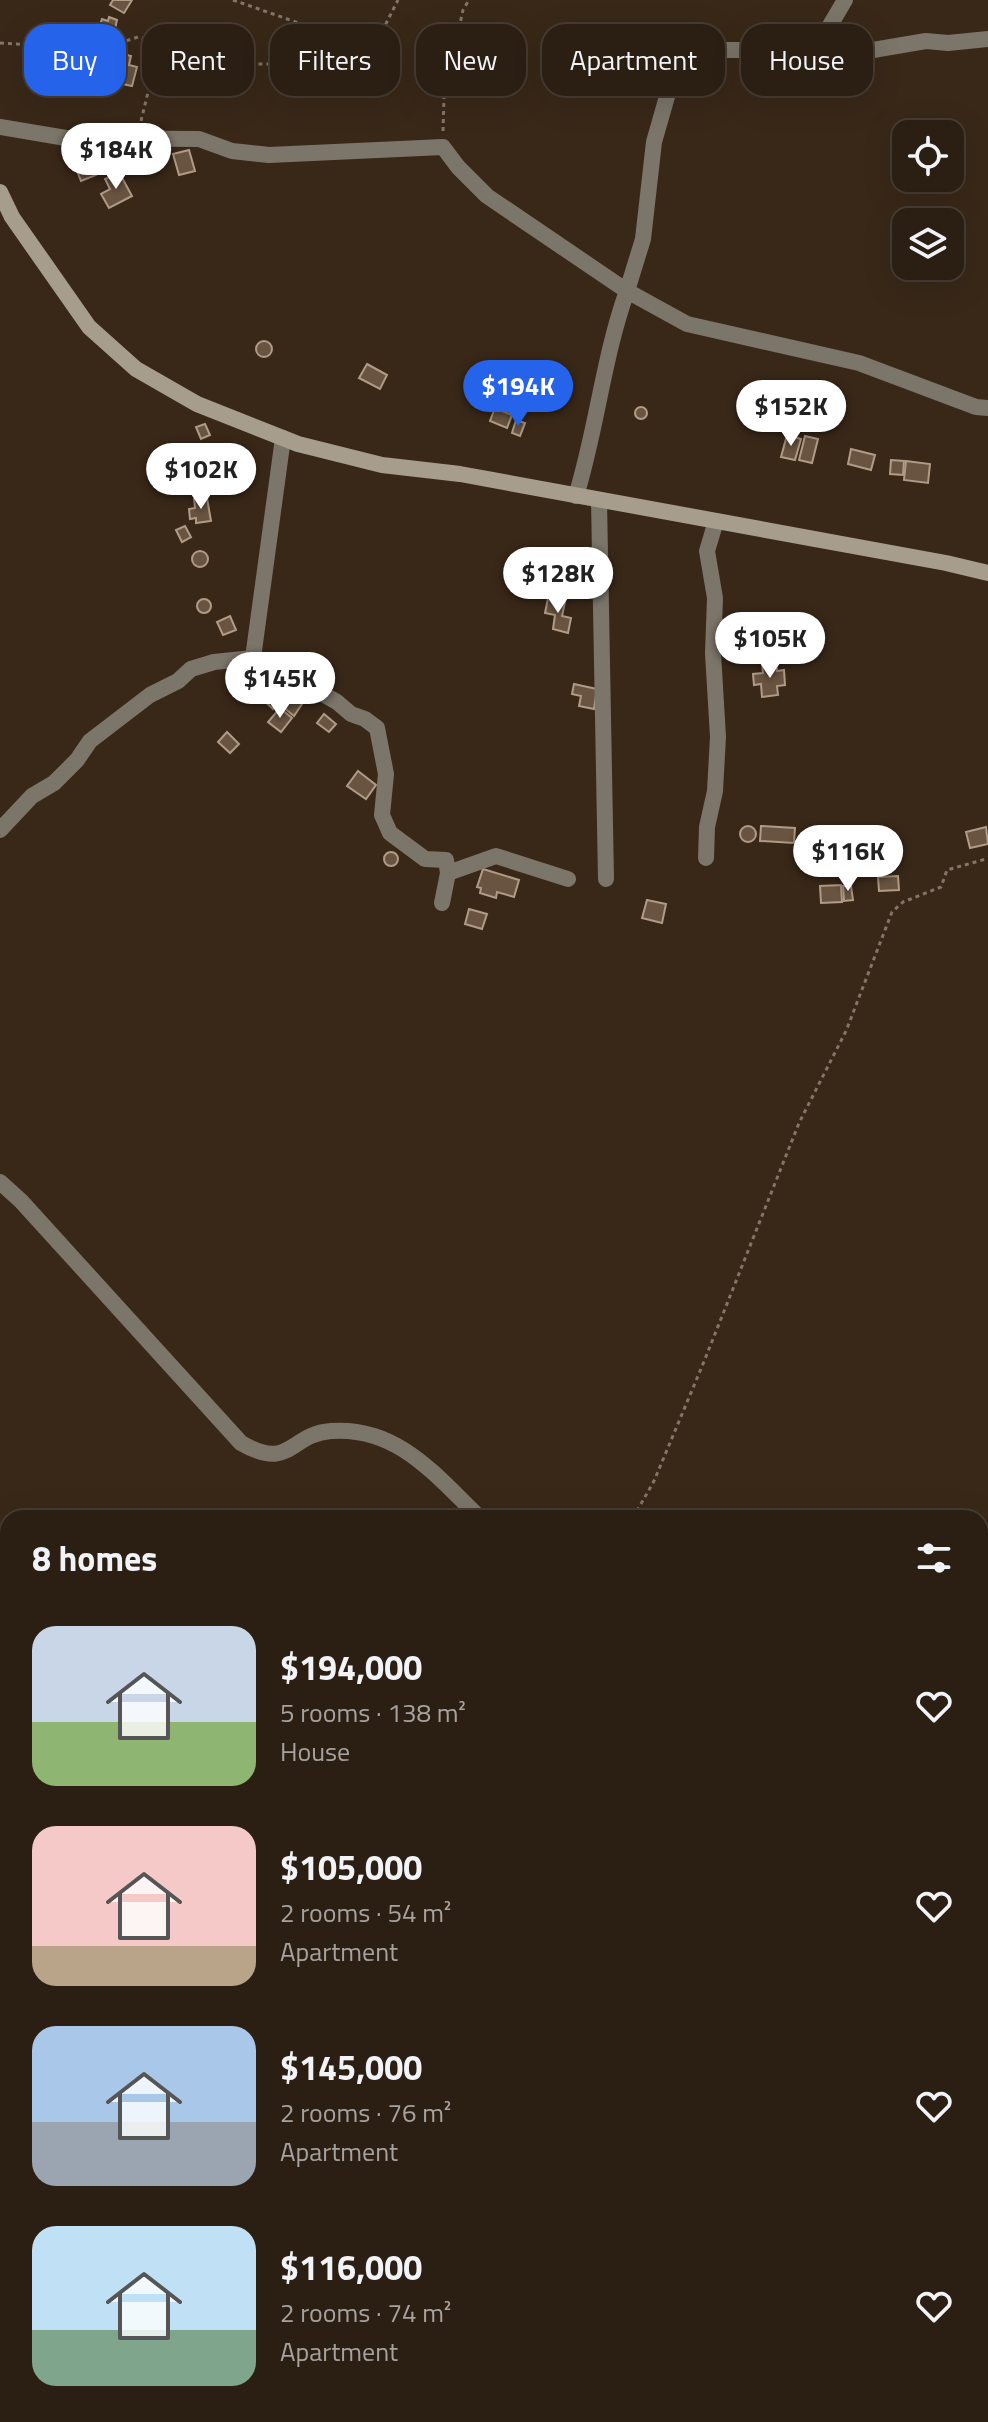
<!DOCTYPE html>
<meta charset="utf-8">
<style>
body{margin:0;font-family:"Titillium Web",sans-serif;background:#372b20;color:#f1f3f6;height:100vh;display:flex;flex-direction:column;font-size:30px;white-space:nowrap}
*{box-sizing:border-box;margin:0}
p{font-size:26px;color:#a6a29f}
.icon{flex:none;width:44px;height:44px;fill:none;stroke:currentColor;stroke-width:2;stroke-linecap:round;stroke-linejoin:round}
.map{position:relative;flex:1;overflow:hidden}
.drawer{position:absolute;left:0px;top:1510px;width:988px;height:912px;display:flex;flex-direction:column;background:#2b1e12;border-radius:24px 24px 0 0;box-shadow:0 8px 32px #0002,0 0 0 2px #473c32}
.drawer>*{flex:none}
.top-card{position:absolute;left:24px;top:24px;width:940px;height:72px;display:flex;gap:16px}
.buttons{position:absolute;left:892px;top:120px;display:grid;gap:16px}
.buttons a{display:grid;place-items:center;width:72px;height:72px;border-radius:16px;background:#2b1e12;box-shadow:0 8px 32px #0002,0 0 0 2px #473c32;font-size:40px}
.price{position:absolute;translate:-50% -68px;padding:0 18px;border-radius:28px;background:#fff;color:#222;font-size:26px;line-height:52px;filter:drop-shadow(0 2px 4px #0008)}
.price::after{content:'';position:absolute;left:50%;top:48px;width:24px;height:18px;margin-left:-12px;background:inherit;clip-path:polygon(0 0,100% 0,50% 100%)}
.price.on{background:#2563eb;color:#fff}
ul{padding:0;list-style:none}
li{display:flex;align-items:center;gap:24px;height:200px;padding:0 32px}
li span{display:grid;place-items:center;flex:none;width:224px;height:160px;border-radius:24px;color:#555}
li>.icon{margin-inline-start:auto}
span .icon{width:96px;height:96px;fill:#fffc;stroke-width:1}
li b{font-size:34px}
h2{display:flex;justify-content:space-between;align-items:center;height:96px;padding:0 32px;font-size:34px}
.pill{padding:0 28px;border-radius:24px;background:#2b1e12;box-shadow:0 8px 32px #0002,0 0 0 2px #473c32;font-size:28px;line-height:72px}
.pill.on{background:#2563eb;color:#fff}
.map>svg:first-child{display:block}
.building{fill:#695441;stroke:#b09b87;stroke-width:2}
.lines{fill:none;stroke-linecap:round;stroke-linejoin:round}
.path{stroke:#837567;stroke-width:3;stroke-dasharray:4 4;stroke-linecap:butt}
.street{stroke:#7b756a;stroke-width:16}
.secondary{stroke:#a79d8c;stroke-width:16}
</style>
<div class="map">
<svg width="988" height="2422" viewBox="0 0 988 2422">
<rect width="100%" height="100%" fill="#392818"/>
<g class="building">
<path d="M113 0H132L124 13 110 5Z"/>
<path d="M109 17 117 20 113 39 97 33 102 19 108 21Z"/>
<path d="M114 52 131 56 129 65 137 67 132 86 108 81Z"/>
<path d="M189 150 195 171 179 175 173 154Z"/>
<path d="M88 152 96 175 81 181 72 158Z"/>
<path d="M110 152 115 171 103 174 98 156Z"/>
<path d="M119 172 132 196 109 208 101 194 110 189 105 179Z"/>
<circle cx="264" cy="349" r="8"/>
<path d="M367 364 387 375 380 389 359 378Z"/>
<circle cx="641" cy="413" r="6"/>
<path d="M495 408 512 415 507 428 490 421Z"/>
<path d="M800 413 812 416 808 429 796 426Z"/>
<path d="M516 420 525 423 520 436 512 433Z"/>
<path d="M205 424 210 435 201 439 196 427Z"/>
<path d="M787 435 801 439 795 460 781 457Z"/>
<path d="M805 436 818 439 812 463 799 460Z"/>
<path d="M851 449 875 455 871 470 848 464Z"/>
<path d="M891 460 904 461 903 475 890 474Z"/>
<path d="M906 461 930 464 928 483 904 480Z"/>
<path d="M207 498 211 521 196 523V518L190 519 189 509 195 508 194 499Z"/>
<path d="M185 526 191 537 182 542 176 530Z"/>
<circle cx="200" cy="559" r="8"/>
<path d="M548 598 565 602 562 616 571 618 568 633 553 629 555 615 545 613Z"/>
<circle cx="204" cy="606" r="7"/>
<path d="M230 616 236 630 223 635 217 622Z"/>
<path d="M768 644 770 654 755 657 753 647Z"/>
<path d="M776 663 777 671 784 670 785 685 777 686 778 695 762 697 761 684 754 685 753 674 763 673 762 664Z"/>
<path d="M270 681 286 696 273 709 258 695Z"/>
<path d="M574 684 597 689 594 709 579 706 581 696 572 694Z"/>
<path d="M290 696 295 699 298 696 304 701 294 716 282 706Z"/>
<path d="M280 708 292 718 281 732 268 722Z"/>
<path d="M324 714 336 724 329 732 317 723Z"/>
<path d="M227 732 239 744 230 753 218 742Z"/>
<path d="M358 771 376 785 366 799 347 786Z"/>
<circle cx="748" cy="834" r="8"/>
<path d="M761 826 795 828 794 843 760 841Z"/>
<path d="M986 827 988 844 970 848 966 832Z"/>
<circle cx="391" cy="859" r="7"/>
<path d="M483 869 519 880 514 897 497 892 496 898 480 893 481 888 477 887Z"/>
<path d="M898 876 899 890 879 891 878 877Z"/>
<path d="M841 885 842 902 821 903 820 886Z"/>
<path d="M843 886H851L853 900 844 901Z"/>
<path d="M647 900 666 904 662 923 642 918Z"/>
<path d="M469 909 487 914 482 929 465 924Z"/>
<path d="M356 2414 358 2422H339L338 2416Z"/>
</g>
<g class="lines">
<g class="path">
<path d="M233 0 373 49 398 0"/>
<path d="M0 43 101 49 138 37 240 64H322L373 49"/>
<path d="M141 121 160 43"/>
<path d="M443 131 444 97 463 10 469 0"/>
<path d="M633 1518 654 1481 703 1364 799 1123 846 1031 892 912 903 902 941 887 947 870 986 859"/>
</g>
<g class="street">
<path d="M819 44 845 0"/>
<path d="M0 127 66 138 199 139 232 151 269 155 443 147 458 167 487 196 627 291 643 239 654 142 668 93 678 75 697 59 718 50H747L787 40 873 50 926 41 948 43 988 39"/>
<path d="M576 496C597 428 603 358 627 291L687 324 859 363 976 407 988 408"/>
<path d="M599 500 606 879"/>
<path d="M253 658 283 438"/>
<path d="M0 830 32 796 54 783 77 760 90 741 150 695 178 681 191 669 214 662 253 658 269 663 337 702 351 714 365 719 377 728 386 774 382 815 390 833 425 859 446 860 448 873 442 903"/>
<path d="M706 858 707 827 715 791 718 737 713 653 715 598 707 551 716 521"/>
<path d="M448 873 496 856 568 879"/>
<path d="M0 1182 21 1201 241 1443C291 1472 289 1434 331 1431 398 1426 436 1476 480 1518"/>
<path d="M980 2032 988 2034"/>
</g>
<path class="secondary" d="M0 192 12 217 89 327 136 369 197 404 298 444 382 465 460 474 946 563 988 573"/>
</g>
</svg>
<div class="buttons">
<a><svg class="icon" aria-label="locate" viewBox="0 0 24 24"><circle cx="12" cy="12" r="6"/><path d="M12 2v4M12 18v4M2 12h4M18 12h4"/></svg></a>
<a><svg class="icon" aria-label="layers" viewBox="0 0 24 24"><path d="M12 4l9 5-9 5-9-5zM3 14l9 5 9-5"/></svg></a>
</div>
<b class="price" style="left:116px;top:191px">$184K</b>
<b class="price on" style="left:518px;top:428px">$194K</b>
<b class="price" style="left:791px;top:448px">$152K</b>
<b class="price" style="left:201px;top:511px">$102K</b>
<b class="price" style="left:558px;top:615px">$128K</b>
<b class="price" style="left:770px;top:680px">$105K</b>
<b class="price" style="left:280px;top:720px">$145K</b>
<b class="price" style="left:848px;top:893px">$116K</b>
<div class="top-card">
<a class="pill on">Buy</a>
<a class="pill">Rent</a>
<a class="pill">Filters</a>
<a class="pill">New</a>
<a class="pill">Apartment</a>
<a class="pill">House</a>
</div>
<section class="drawer">
<h2>8 homes<svg class="icon" aria-label="filters" viewBox="0 0 24 24"><path d="M4 7h16M4 17h16"/><circle cx="9" cy="7" r="2"/><circle cx="15" cy="17" r="2"/></svg></h2>
<ul>
<li><span style="background:linear-gradient(#c9d6e8 60%,#8fb573 0)"><svg class="icon" aria-label="home" viewBox="0 0 24 24"><path d="M3 11l9-7 9 7M6 9v11h12V9"/></svg></span><div><b>$194,000</b><p>5 rooms · 138 m²</p><p>House</p></div><svg class="icon" aria-label="heart" viewBox="0 0 24 24"><path d="M12 20l-8-8c-3-5 5-10 8-4 3-6 11-1 8 4z"/></svg></li>
<li><span style="background:linear-gradient(#f6c9c9 75%,#b9a48a 0)"><svg class="icon" aria-label="home" viewBox="0 0 24 24"><path d="M3 11l9-7 9 7M6 9v11h12V9"/></svg></span><div><b>$105,000</b><p>2 rooms · 54 m²</p><p>Apartment</p></div><svg class="icon" aria-label="heart" viewBox="0 0 24 24"><path d="M12 20l-8-8c-3-5 5-10 8-4 3-6 11-1 8 4z"/></svg></li>
<li><span style="background:linear-gradient(#a9c7e8 60%,#9aa5b1 0)"><svg class="icon" aria-label="home" viewBox="0 0 24 24"><path d="M3 11l9-7 9 7M6 9v11h12V9"/></svg></span><div><b>$145,000</b><p>2 rooms · 76 m²</p><p>Apartment</p></div><svg class="icon" aria-label="heart" viewBox="0 0 24 24"><path d="M12 20l-8-8c-3-5 5-10 8-4 3-6 11-1 8 4z"/></svg></li>
<li><span style="background:linear-gradient(#bfe0f5 65%,#7fa58c 0)"><svg class="icon" aria-label="home" viewBox="0 0 24 24"><path d="M3 11l9-7 9 7M6 9v11h12V9"/></svg></span><div><b>$116,000</b><p>2 rooms · 74 m²</p><p>Apartment</p></div><svg class="icon" aria-label="heart" viewBox="0 0 24 24"><path d="M12 20l-8-8c-3-5 5-10 8-4 3-6 11-1 8 4z"/></svg></li>
</ul>
</section>
</div>
